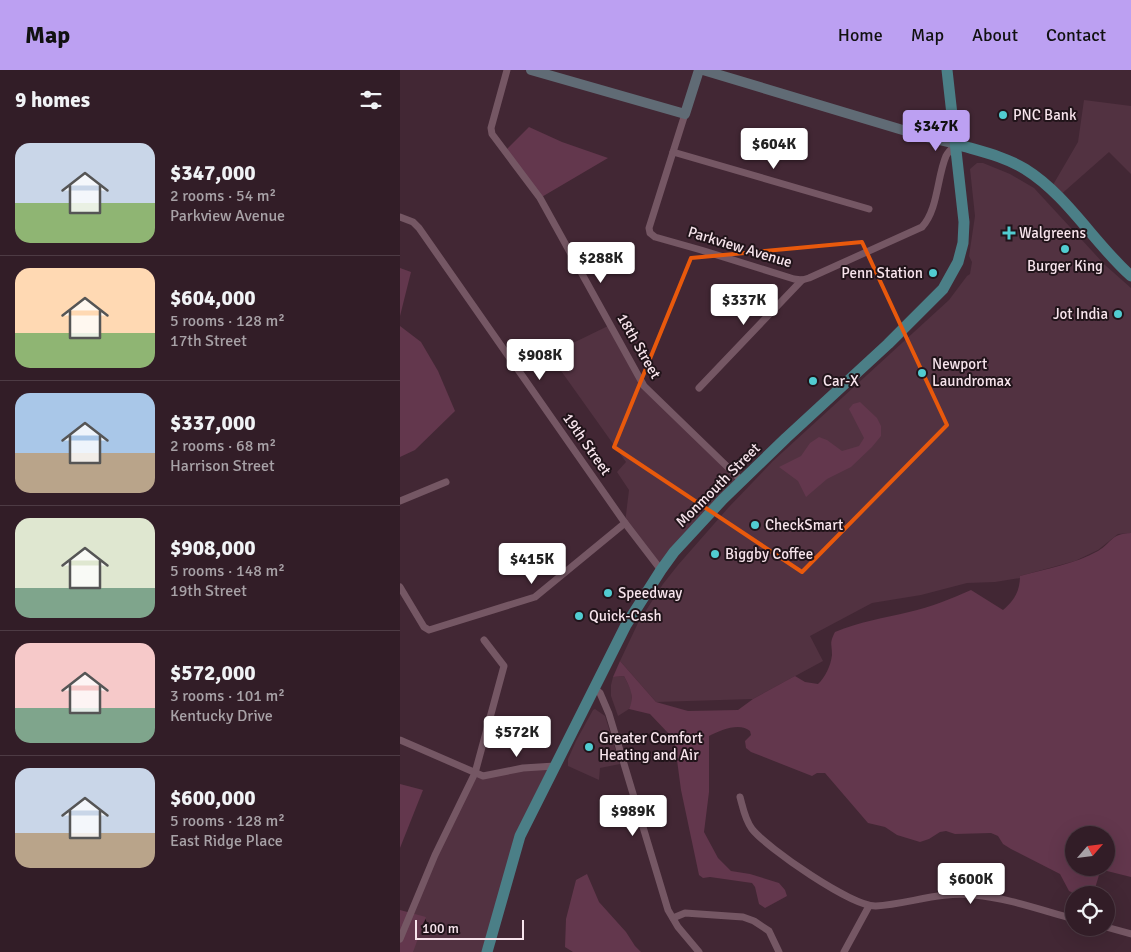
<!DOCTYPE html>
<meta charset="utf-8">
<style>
body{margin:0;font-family:Signika,sans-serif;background:#3a262f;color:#f1f3f6;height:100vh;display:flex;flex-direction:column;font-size:19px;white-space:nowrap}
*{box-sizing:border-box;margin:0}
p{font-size:16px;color:#a8a2a7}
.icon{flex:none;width:28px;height:28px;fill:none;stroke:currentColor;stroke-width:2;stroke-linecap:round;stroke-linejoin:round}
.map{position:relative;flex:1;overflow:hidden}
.details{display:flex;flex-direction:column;background:#321d27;width:400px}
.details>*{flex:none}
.needle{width:32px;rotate:62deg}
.buttons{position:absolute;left:665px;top:756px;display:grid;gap:10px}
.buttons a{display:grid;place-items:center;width:50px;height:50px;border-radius:50%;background:#321d27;box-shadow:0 5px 20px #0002,0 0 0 1px #4d3b44;font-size:25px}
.scale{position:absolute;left:15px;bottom:12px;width:109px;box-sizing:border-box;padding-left:5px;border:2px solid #f7e4ec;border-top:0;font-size:14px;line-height:18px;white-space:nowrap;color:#f7e4ec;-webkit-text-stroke:4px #21141a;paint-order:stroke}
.price{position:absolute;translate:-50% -42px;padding:0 11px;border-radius:5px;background:#fff;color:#222;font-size:16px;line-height:32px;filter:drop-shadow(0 1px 2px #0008)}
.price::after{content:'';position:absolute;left:50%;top:30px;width:15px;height:11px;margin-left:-8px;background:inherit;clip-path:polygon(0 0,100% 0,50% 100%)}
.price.active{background:#bca0f2;color:#111}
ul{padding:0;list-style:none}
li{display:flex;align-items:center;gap:15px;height:125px;padding:0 15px}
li+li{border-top:1px solid #4d3b44}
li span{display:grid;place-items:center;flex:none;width:140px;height:100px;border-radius:15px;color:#555}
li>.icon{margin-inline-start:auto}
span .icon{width:60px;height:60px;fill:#fffc;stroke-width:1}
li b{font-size:21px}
h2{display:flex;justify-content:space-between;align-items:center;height:60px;padding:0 15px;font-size:21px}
header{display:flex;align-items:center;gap:30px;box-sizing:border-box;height:70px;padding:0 25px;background:#bca0f2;color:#111}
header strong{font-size:24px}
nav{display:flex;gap:28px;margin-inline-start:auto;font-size:18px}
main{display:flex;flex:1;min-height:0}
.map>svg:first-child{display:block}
.built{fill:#523241}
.green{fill:#63374d;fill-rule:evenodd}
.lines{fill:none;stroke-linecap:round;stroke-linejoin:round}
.street{stroke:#755764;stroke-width:7}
.secondary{stroke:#606b75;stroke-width:10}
.primary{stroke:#4b7f87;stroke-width:11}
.marked{fill:none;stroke:#e8590c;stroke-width:4;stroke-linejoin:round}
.poi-dot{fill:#51ccd1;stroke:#21141a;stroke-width:2}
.labels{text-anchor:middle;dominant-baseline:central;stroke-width:4;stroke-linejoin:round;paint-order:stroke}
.poi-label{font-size:15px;fill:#f7e4ec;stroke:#21141a;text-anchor:start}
.street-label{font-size:15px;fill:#f7e4ec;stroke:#21141a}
</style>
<header>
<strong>Map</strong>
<nav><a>Home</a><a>Map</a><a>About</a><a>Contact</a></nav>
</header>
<main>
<section class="details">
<h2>9 homes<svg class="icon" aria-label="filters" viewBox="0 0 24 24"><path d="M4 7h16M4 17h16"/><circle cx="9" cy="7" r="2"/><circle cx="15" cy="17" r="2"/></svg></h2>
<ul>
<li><span style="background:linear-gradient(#c9d6e8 60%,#8fb573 0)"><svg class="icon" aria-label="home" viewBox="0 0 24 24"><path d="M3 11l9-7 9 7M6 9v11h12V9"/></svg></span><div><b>$347,000</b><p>2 rooms · 54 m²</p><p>Parkview Avenue</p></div></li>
<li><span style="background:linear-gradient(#ffd9b3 65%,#8fb573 0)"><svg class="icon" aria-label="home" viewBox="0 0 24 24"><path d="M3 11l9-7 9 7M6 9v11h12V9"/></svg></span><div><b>$604,000</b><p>5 rooms · 128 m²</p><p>17th Street</p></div></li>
<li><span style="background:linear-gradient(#a9c7e8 60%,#b9a48a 0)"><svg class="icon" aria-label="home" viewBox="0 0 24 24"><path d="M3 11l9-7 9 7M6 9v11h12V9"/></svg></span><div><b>$337,000</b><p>2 rooms · 68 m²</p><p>Harrison Street</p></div></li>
<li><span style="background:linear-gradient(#dfe7d0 70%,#7fa58c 0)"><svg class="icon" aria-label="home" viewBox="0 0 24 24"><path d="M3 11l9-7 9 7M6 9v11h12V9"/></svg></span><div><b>$908,000</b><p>5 rooms · 148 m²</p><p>19th Street</p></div></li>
<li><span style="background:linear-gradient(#f6c9c9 65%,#7fa58c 0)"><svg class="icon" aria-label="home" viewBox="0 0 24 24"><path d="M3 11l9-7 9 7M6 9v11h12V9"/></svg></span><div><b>$572,000</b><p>3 rooms · 101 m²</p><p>Kentucky Drive</p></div></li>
<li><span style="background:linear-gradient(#c9d6e8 65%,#b9a48a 0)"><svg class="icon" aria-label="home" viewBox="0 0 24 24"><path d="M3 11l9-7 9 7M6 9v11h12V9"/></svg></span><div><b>$600,000</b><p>5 rooms · 128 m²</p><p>East Ridge Place</p></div></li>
</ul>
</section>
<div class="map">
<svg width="731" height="882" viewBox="0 0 731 882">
<rect width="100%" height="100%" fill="#422734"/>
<g class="built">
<path d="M684 30 731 36V104L709 82 658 127 650 120 678 72Z"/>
<path d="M577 93H583L610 104 634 118 705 195 731 218V463L718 464 698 480 675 491 620 506V508L595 512 567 513 521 525 472 533 410 566 423 591 353 629 256 632 220 591 238 553 263 514 278 495 328 438 373 391 549 230 567 206 570 204 572 192 569 186 575 146 570 99Z"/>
<path d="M210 255 244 316 342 411 261 500 225 453 229 420 217 402 226 392 159 298 166 293 173 273Z"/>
<path d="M224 606 231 620 232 633 229 639 218 646 211 626V615L213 607Z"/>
<path d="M195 639 205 646 220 694 200 698 199 710 168 696V689L176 671 193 640Z"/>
<path d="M155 696 120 766 87 882H0V869L75 703 83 706Z"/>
</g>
<g class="green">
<path d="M129 57 162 72 208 88 140 128 105 81Z"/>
<path d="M0 198 11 202 0 246Z"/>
<path d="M0 256 21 272 38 301 55 341 15 380 0 387Z"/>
<path d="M460 332 477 348 481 356V366L472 377 451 397 427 409 406 427 398 411 379 397 401 386 410 373 419 367 427 370 442 381 459 376 464 368 449 339 453 334Z"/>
<path d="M731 463V807L703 800 699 805 693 825H678L669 821 660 804 611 779 603 774 598 766 591 763 555 764 546 761 540 762 529 769 520 772 497 765 485 757 468 753 425 703H417L412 706 351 682 346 678 345 671 351 665 350 661C340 652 320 660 309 666V722L304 762 318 788 331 801 350 804 379 813 385 820 387 826 365 838 359 834 355 817 352 813 310 807 303 808 299 805 281 720 275 675 269 664 250 644 229 639C235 626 230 618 224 606L213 607 220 591 256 632 288 641 338 640 353 629 395 606 405 612 418 614C425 608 431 595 432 585 432 573 429 574 435 562 459 552 484 548 509 542 531 537 551 529 571 520L603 540C614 531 620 521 620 506 645 499 675 494 698 481 713 472 710 464 731 463ZM674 765H706V798H674Z"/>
<path d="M0 714 23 720 0 778Z"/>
<path d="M187 804 199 832 226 862 235 876 241 882H173L165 877 166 849 176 810Z"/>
<path d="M0 840 26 847 13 882H0Z"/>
</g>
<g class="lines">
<g class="street">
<path d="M107 0 91 58 92 64 140 128 244 316 342 411"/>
<path d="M285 44 249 158 250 163 255 167 301 180 394 209 402 210 409 208 522 157C538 140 537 107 546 86 548 82 552 78 556 74"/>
<path d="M273 82 469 139"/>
<path d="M0 147 13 152 19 158 225 453 261 500"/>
<path d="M299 318 402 210"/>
<path d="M0 431 46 412"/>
<path d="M0 517 24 557 29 560 135 527 225 453"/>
<path d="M194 618 200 623 209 644 268 840 278 857 299 882"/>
<path d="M0 670 83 706 123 698 155 696"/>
<path d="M340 727C343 738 345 750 352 759 367 778 452 837 476 836 508 834 541 821 574 825 608 828 641 840 674 849"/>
<path d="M273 848 285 843 343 847 354 851 369 861 379 882"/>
<path d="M706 857 731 864"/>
<path d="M0 869 35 785 75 703 104 596 84 570"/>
<path d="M444 882 469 836"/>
</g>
<g class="secondary">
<path d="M131 0 285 44 299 0"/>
<path d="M303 0 526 67 556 74"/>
</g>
<g class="primary">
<path d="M556 74C579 81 604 86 625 99 667 125 694 173 731 206"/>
<path d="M87 882 120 766 226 555 261 500 274 482 323 429 386 368 488 274 543 219 558 192 563 173 564 152 547 0"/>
</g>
</g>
<path class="marked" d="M462 172 547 355 402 502 214 377 291 188Z"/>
<g class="poi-dot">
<circle cx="603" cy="45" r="5"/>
<path d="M606.5 155.5h5v5h5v5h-5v5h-5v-5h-5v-5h5z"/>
<circle cx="665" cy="179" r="5"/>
<circle cx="533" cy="203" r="5"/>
<circle cx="718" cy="244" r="5"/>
<circle cx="522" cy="303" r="5"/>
<circle cx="413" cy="311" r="5"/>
<circle cx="355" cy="455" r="5"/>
<circle cx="315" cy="484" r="5"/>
<circle cx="208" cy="523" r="5"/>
<circle cx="179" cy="546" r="5"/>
<circle cx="189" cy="677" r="5"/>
</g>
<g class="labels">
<g class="poi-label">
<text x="613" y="45">PNC Bank</text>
<text x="619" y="163">Walgreens</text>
<text x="665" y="196" text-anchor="middle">Burger King</text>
<text x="523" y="203" text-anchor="end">Penn Station</text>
<text x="708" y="244" text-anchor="end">Jot India</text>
<text x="532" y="294">Newport<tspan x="532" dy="17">Laundromax</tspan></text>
<text x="423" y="311">Car-X</text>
<text x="365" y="455">CheckSmart</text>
<text x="325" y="484">Biggby Coffee</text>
<text x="218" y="523">Speedway</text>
<text x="189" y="546">Quick-Cash</text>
<text x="199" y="668">Greater Comfort<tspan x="199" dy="17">Heating and Air</tspan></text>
</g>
<g class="street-label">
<text transform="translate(340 177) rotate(17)">Parkview Avenue</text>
<text transform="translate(239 276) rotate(60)">18th Street</text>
<text transform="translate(187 374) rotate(55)">19th Street</text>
<text transform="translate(318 415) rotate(-45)">Monmouth Street</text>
</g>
</g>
</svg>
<div class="buttons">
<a><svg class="needle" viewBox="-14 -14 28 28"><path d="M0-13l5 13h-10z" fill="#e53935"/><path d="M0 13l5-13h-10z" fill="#a8a2a7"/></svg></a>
<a><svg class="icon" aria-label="locate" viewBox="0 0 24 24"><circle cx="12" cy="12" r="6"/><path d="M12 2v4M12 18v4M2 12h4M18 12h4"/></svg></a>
</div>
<div class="scale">100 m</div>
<b class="price active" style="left:536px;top:82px">$347K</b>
<b class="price" style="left:374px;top:100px">$604K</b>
<b class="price" style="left:201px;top:214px">$288K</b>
<b class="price" style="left:344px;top:256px">$337K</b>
<b class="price" style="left:140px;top:311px">$908K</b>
<b class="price" style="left:132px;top:515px">$415K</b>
<b class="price" style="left:117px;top:688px">$572K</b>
<b class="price" style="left:233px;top:767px">$989K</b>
<b class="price" style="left:571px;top:835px">$600K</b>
</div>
</main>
